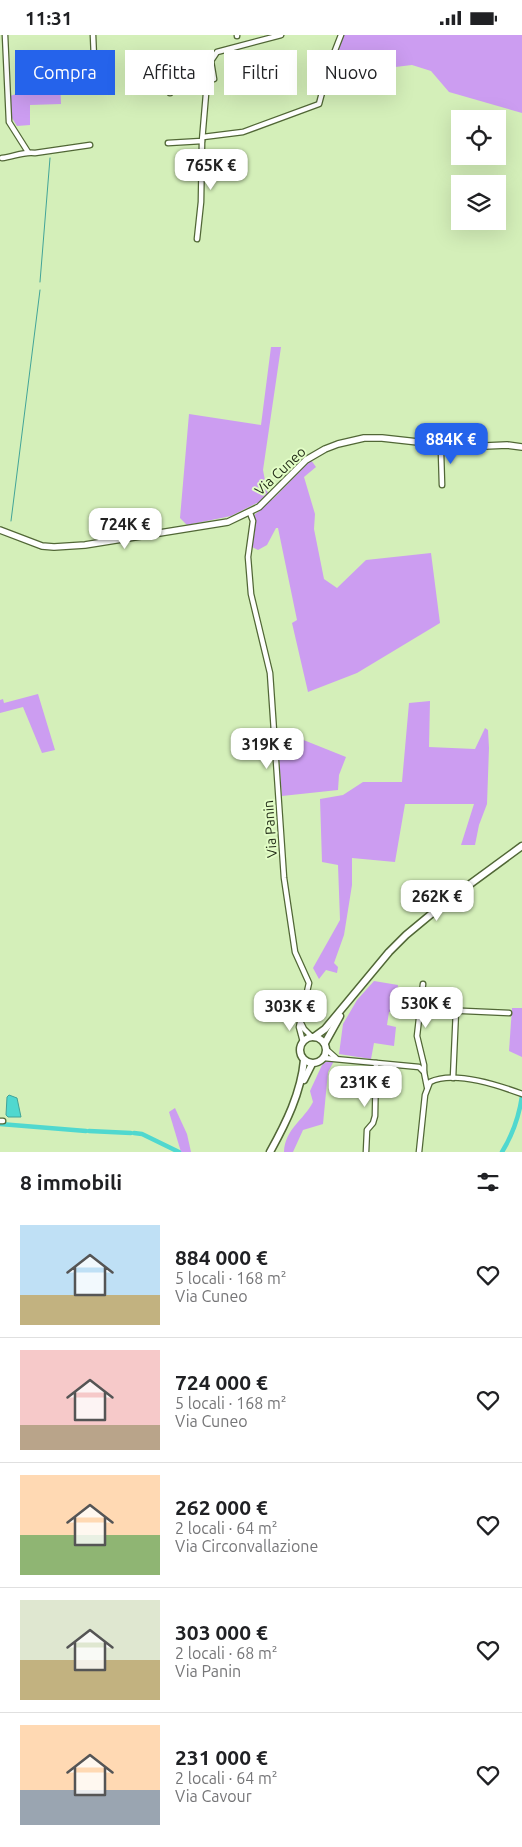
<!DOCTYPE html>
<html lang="it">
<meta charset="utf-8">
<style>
body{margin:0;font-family:Ubuntu,sans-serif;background:#f6f6f6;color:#202124;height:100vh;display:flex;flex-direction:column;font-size:19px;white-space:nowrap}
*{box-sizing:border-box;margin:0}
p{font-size:16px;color:#757577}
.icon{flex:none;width:28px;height:28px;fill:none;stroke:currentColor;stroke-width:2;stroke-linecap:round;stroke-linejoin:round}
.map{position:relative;height:1117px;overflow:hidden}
.drawer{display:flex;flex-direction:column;background:#fff;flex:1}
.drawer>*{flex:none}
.banner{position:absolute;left:15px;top:15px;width:492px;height:45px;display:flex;gap:10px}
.buttons{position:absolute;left:451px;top:75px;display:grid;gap:10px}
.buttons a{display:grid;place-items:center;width:55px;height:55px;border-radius:0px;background:#fff;box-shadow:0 5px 20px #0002;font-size:25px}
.price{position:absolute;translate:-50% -42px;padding:0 11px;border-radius:10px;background:#fff;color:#222;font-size:16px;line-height:32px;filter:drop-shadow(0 1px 2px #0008)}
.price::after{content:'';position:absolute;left:50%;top:30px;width:15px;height:11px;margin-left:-8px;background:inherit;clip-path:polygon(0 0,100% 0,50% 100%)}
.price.active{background:#2563eb;color:#fff}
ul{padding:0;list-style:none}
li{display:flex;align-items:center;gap:15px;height:125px;padding:0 20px}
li+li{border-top:1px solid #e0e0e0}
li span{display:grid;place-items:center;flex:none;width:140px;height:100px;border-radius:0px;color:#555}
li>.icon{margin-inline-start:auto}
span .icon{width:60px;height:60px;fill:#fffc;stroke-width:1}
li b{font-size:21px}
h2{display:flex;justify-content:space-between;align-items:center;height:60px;padding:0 20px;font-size:21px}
.pill{padding:0 18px;border-radius:0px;background:#fff;box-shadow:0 5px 20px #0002;font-size:18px;line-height:45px}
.pill.active{background:#2563eb;color:#fff}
.status{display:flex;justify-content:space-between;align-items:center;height:35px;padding:0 25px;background:#fff;direction:ltr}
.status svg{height:14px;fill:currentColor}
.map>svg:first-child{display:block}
.green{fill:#cc9df1}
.water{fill:#50d8cf;stroke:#42a498}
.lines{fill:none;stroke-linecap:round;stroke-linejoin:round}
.stream{stroke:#42a498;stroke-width:1}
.canal{stroke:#50d8cf;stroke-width:4.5}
.minor-casing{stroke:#516736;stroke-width:7}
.tertiary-casing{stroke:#516736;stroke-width:8}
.secondary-casing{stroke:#516736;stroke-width:9}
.minor{stroke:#fff;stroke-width:4.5}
.tertiary{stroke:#fff;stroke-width:5.5}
.secondary{stroke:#fff;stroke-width:6}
.labels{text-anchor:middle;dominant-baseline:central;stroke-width:4;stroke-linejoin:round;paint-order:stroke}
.street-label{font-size:14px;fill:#222c17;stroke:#e2fdc6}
</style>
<div class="status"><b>11:31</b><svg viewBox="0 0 49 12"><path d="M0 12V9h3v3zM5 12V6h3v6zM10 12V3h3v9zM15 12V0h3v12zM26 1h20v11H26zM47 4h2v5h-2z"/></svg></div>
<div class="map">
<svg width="522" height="1117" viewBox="0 0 522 1117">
<rect width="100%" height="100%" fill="#d4efb9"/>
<g class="green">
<path d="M344 0H522V78L449 57 431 36 412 30 329 40Z"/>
<path d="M60 44 61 69 30 70V90L17 91 12 83 10 61 16 59V47Z"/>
<path d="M271 312H281L263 435 267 456 272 465 311 425 316 432 304 442 315 479 314 494 324 544 337 553 366 525 431 518 440 588 357 638 308 657 292 588 297 585 278 493H276L267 510 258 515 252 512 255 495 254 480 259 476 257 468 231 481 187 490 180 483 189 379 261 390Z"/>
<path d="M38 659 55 715 42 718 23 672 0 678V665L3 664 4 668Z"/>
<path d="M430 666 429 712 475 714 485 693 488 695 489 713 487 769 479 790 475 810H461L474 769H405L395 827 352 823V850L344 900 334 928 338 932 337 938 326 935 319 944 313 933 340 885 338 830 322 827 320 764 343 760 363 747H402L409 668Z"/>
<path d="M277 696H281L346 722 339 740 338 755 282 761Z"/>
<path d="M374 946 398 950 394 976 389 977 387 990 396 992 394 1011 374 1008 371 1024 339 1019 343 989 357 965Z"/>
<path d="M512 973H522V1022L509 1016Z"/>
<path d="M327 1026H334L328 1037 323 1089 303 1095 293 1117H284C285 1094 303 1086 313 1067L310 1056 322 1030Z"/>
<path d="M175 1073 187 1099 191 1117H181L169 1077Z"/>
</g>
<path class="water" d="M9 1060 17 1063 21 1082H8L6 1080 7 1062Z"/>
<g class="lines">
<g class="stream">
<path d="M40 247 50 123"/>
<path d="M11 486 40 255"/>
</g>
<g class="canal">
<path d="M0 1089 86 1096"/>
<path d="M89 1096 131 1098"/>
<path d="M134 1098 142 1099 179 1117"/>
<path d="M502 1117C513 1099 519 1082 522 1061"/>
</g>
<defs>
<g id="minor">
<path d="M5 0 9 87 28 117"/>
<path d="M93 0 94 23"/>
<path d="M237 0V1"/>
<path d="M214 44 211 26 217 17 281 0"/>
<path d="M170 58V50"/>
<path d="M203 102 243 97 319 69 329 31 341 0"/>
<path d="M168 108 202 106 207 47 170 50V40"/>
<path d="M2 123C13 122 24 116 35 118L90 110"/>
<path d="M197 204 201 167 202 106"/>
<path d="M442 450 441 417 445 415 448 411"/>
<path d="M250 478 253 486 248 522 251 559 270 638 284 843 295 917 309 948 299 992 303 1007"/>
<path d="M423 949 417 1001 424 1030V1037"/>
<path d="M420 974 509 978"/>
<path d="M301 988 304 994 312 1002"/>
<path d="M327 1015 336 1023"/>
<path d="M324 1023 419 1032 424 1037 427 1052"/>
<path d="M453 1043 456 975"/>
<path d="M0 1086H3"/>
<path d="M366 1117 367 1095 373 1088 375 1081 376 1028"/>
<path d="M419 1117 425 1060 430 1047C454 1035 498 1050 522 1059"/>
</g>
<path id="tertiary" d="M0 495 42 511 54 512 85 510 228 487 259 472 306 425 325 414 338 409 364 403H382L463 412 507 410 522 412"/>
<g id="secondary">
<circle cx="313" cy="1015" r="13"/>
<path d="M314 1002 325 994 389 917 406 900 447 866 522 811"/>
<path d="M325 1008 340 981"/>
<path d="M304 1045 312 1029"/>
<path d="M270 1117C286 1088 301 1058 304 1025"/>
</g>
</defs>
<use href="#minor" class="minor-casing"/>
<use href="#tertiary" class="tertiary-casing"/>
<use href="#secondary" class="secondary-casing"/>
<use href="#minor" class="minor"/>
<use href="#tertiary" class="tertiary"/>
<use href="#secondary" class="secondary"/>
</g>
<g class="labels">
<g class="street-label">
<text transform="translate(280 436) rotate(-43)">Via Cuneo</text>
<text transform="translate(270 794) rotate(-94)">Via Panin</text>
</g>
</g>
</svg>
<div class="buttons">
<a><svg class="icon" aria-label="locate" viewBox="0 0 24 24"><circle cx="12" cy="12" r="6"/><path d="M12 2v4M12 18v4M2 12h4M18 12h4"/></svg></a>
<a><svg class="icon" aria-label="layers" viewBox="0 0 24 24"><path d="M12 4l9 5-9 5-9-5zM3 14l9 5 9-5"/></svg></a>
</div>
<b class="price" style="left:211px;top:156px">765K €</b>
<b class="price active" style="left:451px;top:430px">884K €</b>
<b class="price" style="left:125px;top:515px">724K €</b>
<b class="price" style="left:267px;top:735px">319K €</b>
<b class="price" style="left:437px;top:887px">262K €</b>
<b class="price" style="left:426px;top:994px">530K €</b>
<b class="price" style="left:290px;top:997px">303K €</b>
<b class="price" style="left:365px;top:1073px">231K €</b>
<div class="banner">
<a class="pill active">Compra</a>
<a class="pill">Affitta</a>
<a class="pill">Filtri</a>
<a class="pill">Nuovo</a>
</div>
</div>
<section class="drawer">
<h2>8 immobili<svg class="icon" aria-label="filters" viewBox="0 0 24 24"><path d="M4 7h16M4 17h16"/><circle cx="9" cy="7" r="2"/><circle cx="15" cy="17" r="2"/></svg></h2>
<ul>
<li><span style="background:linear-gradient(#bfe0f5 70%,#c2b280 0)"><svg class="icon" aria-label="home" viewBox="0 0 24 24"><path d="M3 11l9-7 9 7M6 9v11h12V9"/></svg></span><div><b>884 000 €</b><p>5 locali · 168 m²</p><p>Via Cuneo</p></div><svg class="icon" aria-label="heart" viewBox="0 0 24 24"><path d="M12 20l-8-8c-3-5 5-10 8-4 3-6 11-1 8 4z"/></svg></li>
<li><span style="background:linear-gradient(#f6c9c9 75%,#b9a48a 0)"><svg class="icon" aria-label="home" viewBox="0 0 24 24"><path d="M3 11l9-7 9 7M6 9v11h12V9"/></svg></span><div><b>724 000 €</b><p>5 locali · 168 m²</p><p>Via Cuneo</p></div><svg class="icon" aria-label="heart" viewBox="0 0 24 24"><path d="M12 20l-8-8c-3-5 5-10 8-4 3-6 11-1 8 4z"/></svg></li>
<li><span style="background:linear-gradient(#ffd9b3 60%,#8fb573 0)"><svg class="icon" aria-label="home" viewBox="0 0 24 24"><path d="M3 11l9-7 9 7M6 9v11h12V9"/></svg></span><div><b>262 000 €</b><p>2 locali · 64 m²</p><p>Via Circonvallazione</p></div><svg class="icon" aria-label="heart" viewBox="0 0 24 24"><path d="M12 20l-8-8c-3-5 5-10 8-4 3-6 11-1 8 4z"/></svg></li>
<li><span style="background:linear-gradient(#dfe7d0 60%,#c2b280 0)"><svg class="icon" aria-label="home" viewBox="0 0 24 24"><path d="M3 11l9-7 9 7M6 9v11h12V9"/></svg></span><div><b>303 000 €</b><p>2 locali · 68 m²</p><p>Via Panin</p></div><svg class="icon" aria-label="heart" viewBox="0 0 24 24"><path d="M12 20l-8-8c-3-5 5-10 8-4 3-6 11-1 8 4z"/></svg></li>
<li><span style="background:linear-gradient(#ffd9b3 65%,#9aa5b1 0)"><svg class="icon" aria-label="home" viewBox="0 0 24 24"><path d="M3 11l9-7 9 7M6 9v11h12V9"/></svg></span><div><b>231 000 €</b><p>2 locali · 64 m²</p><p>Via Cavour</p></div><svg class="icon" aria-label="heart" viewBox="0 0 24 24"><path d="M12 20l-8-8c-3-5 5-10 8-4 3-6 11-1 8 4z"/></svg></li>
</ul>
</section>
